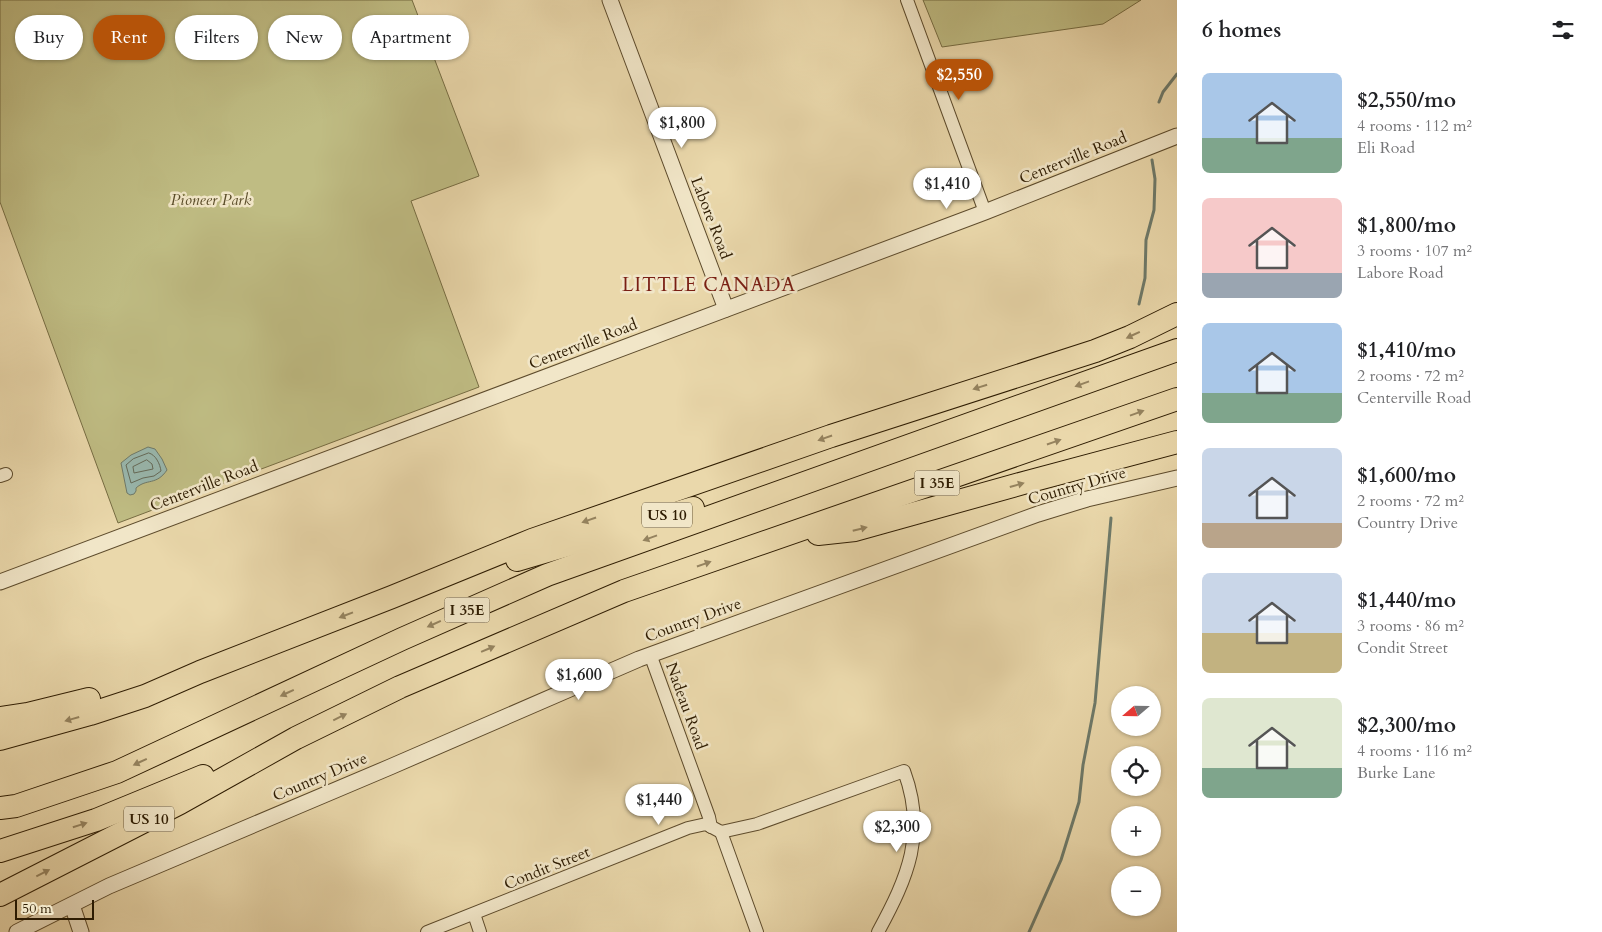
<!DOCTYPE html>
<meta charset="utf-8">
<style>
body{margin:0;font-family:Cardo,serif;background:#f2f2f2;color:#202124;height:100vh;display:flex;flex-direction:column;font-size:19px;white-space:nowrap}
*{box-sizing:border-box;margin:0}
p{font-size:16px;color:#757577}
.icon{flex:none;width:28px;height:28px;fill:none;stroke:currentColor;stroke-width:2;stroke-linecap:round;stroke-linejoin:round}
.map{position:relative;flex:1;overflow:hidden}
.panel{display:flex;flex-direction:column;background:#fff;width:425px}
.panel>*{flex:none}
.top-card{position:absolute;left:15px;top:15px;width:475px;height:45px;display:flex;gap:10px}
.needle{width:32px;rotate:250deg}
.tools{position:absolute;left:1111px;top:686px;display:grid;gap:10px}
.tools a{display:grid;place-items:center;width:50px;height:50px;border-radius:50%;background:#fff;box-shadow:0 1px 4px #0004;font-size:25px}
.scale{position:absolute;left:15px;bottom:12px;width:79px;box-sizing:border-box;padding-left:5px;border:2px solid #2e1c02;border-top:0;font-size:14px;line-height:18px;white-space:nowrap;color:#2e1c02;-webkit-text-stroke:4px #f1e6c8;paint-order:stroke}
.price{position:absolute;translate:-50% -42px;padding:0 11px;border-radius:18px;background:#fff;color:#222;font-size:16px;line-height:32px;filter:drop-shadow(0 1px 2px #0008)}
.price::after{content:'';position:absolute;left:50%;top:30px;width:15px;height:11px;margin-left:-8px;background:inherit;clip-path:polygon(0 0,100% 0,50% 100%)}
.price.selected{background:#b45309;color:#fff}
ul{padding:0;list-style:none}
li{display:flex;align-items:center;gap:15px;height:125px;padding:0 25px}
li span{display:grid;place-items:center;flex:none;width:140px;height:100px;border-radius:8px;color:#555}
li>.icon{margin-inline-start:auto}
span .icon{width:60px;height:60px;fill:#fffc;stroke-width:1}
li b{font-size:21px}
h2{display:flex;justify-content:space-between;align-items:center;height:60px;padding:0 25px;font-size:21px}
.tag{padding:0 18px;border-radius:22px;background:#fff;box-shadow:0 1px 4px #0004;font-size:18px;line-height:45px}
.tag.selected{background:#b45309;color:#fff}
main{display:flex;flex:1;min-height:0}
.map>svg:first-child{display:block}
.green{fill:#bfbc83;stroke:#766c42}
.water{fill:#99b9b0;stroke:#6e7a6a}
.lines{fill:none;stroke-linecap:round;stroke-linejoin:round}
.shore{stroke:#646a59;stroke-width:1}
.stream{stroke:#6e7a6a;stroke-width:3}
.minor-casing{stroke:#5d4b2c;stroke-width:14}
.tertiary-casing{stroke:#5d4b2c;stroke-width:17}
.motorway-casing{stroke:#2e1c02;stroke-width:24}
.minor{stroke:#f1e6c8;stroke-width:12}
.tertiary{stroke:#f1e6c8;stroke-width:15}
.motorway{stroke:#ead8ab;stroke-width:22}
.oneway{fill:#95835f}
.labels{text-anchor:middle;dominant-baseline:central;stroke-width:5;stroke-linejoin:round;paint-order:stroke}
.shield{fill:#f1e6c8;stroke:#68593d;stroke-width:1}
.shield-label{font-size:15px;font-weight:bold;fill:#2e1c02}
.street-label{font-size:16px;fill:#2e1c02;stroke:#f1e6c8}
.park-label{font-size:16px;font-style:italic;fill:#5a4c29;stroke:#f1e6c8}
.quarter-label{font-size:19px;letter-spacing:1px;fill:#7a1f14;stroke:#f1e6c8}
</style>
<main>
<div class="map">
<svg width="1177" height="932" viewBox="0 0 1177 932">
<rect width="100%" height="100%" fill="#ead8ab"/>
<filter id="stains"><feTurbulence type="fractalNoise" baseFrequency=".004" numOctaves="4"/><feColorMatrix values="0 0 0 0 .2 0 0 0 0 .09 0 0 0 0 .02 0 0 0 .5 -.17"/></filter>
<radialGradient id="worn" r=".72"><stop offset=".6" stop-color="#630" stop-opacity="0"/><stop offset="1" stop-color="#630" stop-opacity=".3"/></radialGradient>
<g class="green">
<path d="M0 0H412L479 176 411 201 479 387 118 523 0 202Z"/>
<path d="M923 0H1141L1103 24 942 47Z"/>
</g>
<path class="water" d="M148 447 155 449 162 459 167 470C156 486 147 478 136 488V491L134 494 130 495 127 493 121 463 131 455Z"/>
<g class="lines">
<g class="shore">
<path d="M149 453C156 455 160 464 161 471L154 476 143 478 131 483 126 465 133 459Z"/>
<path d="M147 460 152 464 153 469 134 473 133 467Z"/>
</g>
<g class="stream">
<path d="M1159 102 1163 92 1177 74"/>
<path d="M1139 304 1145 278 1146 240 1154 210 1155 179 1152 160"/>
<path d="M1029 932 1061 860 1079 802 1083 765 1095 703 1111 518"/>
</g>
<defs>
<g id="minor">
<path d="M907 0 985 212"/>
<path d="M0 476 6 474"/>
<path d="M650 654 709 817 711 827"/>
<path d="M721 832 757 932"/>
<path d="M474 914 480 932"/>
<path d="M427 932 688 828 706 824 721 832 757 824 904 771C927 833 908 877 878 932"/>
</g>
<g id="tertiary">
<path d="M610 0 726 309"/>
<path d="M0 582 985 212 1177 136"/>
<path d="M72 905 81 932"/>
<path d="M17 932 109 886 390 767 639 659 1038 514 1087 499 1177 478"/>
</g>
<g id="motorway">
<path d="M818 534 855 530 1027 482 1177 442"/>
<path d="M517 560 693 508"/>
<path d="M0 718 28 714 89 699"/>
<path d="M0 739 90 714 145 696 200 672 392 597 532 540 831 436 1095 351 1130 337 1177 314"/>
<path d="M0 808 16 806 117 772 402 639 547 575 1177 350"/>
<path d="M0 851 96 820 203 776"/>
<path d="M0 895 180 803 296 738 400 687 624 591 1177 399"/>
</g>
</defs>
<use href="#minor" class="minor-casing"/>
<use href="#tertiary" class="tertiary-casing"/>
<use href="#motorway" class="motorway-casing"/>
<use href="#minor" class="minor"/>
<use href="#tertiary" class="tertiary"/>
<use href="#motorway" class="motorway"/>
</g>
<defs><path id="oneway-solid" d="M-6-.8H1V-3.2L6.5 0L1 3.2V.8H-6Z" transform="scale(1.25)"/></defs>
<g class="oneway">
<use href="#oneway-solid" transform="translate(1133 335) rotate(155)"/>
<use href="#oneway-solid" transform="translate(1082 384) rotate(160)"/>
<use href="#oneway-solid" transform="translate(980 387) rotate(162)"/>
<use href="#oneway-solid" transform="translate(1137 413) rotate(-20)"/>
<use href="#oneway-solid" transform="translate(825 438) rotate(161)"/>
<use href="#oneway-solid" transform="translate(1054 442) rotate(-19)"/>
<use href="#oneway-solid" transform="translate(1017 485) rotate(-16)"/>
<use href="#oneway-solid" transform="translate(589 520) rotate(161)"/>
<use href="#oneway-solid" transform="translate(860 529) rotate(-14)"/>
<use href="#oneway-solid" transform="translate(650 538) rotate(160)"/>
<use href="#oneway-solid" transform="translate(704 564) rotate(-19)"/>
<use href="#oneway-solid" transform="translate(346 615) rotate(159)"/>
<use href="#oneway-solid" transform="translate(434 624) rotate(156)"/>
<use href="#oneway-solid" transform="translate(488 649) rotate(-23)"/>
<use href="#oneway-solid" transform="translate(287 693) rotate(155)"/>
<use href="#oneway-solid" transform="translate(340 717) rotate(-26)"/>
<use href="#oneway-solid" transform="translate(72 719) rotate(164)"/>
<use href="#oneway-solid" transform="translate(140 762) rotate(155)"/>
<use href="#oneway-solid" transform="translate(80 825) rotate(-18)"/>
<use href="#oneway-solid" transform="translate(43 873) rotate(-27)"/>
</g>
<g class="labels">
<g class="shield">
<rect x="914.5" y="470.5" width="45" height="25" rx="4"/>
<rect x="642" y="502.5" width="50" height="25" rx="4"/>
<rect x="444.5" y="597.5" width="45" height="25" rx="4"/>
<rect x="124" y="806.5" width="50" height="25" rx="4"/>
</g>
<g class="shield-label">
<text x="937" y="483">I 35E</text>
<text x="667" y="515">US 10</text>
<text x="467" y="610">I 35E</text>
<text x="149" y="819">US 10</text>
</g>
<g class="street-label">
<text transform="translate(1073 158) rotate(-22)">Centerville Road</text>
<text transform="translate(711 218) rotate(69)">Labore Road</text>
<text transform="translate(583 344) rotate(-21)">Centerville Road</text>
<text transform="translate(204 486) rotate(-21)">Centerville Road</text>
<text transform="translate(1077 486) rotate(-16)">Country Drive</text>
<text transform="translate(693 620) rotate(-20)">Country Drive</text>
<text transform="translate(686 706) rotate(70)">Nadeau Road</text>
<text transform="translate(320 777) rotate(-23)">Country Drive</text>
<text transform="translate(547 868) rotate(-22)">Condit Street</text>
</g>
<g class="park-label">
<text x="211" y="200">Pioneer Park</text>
</g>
<g class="quarter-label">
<text x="709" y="285">LITTLE CANADA</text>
</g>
</g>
<rect width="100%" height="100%" filter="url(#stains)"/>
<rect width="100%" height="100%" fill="url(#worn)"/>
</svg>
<div class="tools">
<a><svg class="needle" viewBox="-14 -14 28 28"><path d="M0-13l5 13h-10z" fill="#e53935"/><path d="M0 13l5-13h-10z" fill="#757577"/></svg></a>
<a><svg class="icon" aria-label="locate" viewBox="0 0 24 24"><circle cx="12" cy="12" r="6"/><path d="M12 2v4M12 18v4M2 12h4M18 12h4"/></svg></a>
<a>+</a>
<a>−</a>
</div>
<div class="scale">50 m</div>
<b class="price selected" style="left:959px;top:101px">$2,550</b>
<b class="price" style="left:682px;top:149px">$1,800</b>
<b class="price" style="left:947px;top:210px">$1,410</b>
<b class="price" style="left:579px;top:701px">$1,600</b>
<b class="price" style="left:659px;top:826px">$1,440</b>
<b class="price" style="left:897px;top:853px">$2,300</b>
<div class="top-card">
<a class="tag">Buy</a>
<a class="tag selected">Rent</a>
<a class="tag">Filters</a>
<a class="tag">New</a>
<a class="tag">Apartment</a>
</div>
</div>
<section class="panel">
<h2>6 homes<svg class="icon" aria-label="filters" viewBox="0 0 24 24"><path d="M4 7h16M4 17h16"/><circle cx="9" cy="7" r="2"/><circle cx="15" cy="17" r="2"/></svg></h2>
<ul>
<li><span style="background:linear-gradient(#a9c7e8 65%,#7fa58c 0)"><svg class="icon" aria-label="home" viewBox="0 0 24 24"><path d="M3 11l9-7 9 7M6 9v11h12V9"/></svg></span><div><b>$2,550/mo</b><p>4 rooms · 112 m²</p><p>Eli Road</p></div></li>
<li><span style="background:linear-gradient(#f6c9c9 75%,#9aa5b1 0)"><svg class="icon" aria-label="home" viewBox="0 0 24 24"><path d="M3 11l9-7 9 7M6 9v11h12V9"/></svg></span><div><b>$1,800/mo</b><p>3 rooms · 107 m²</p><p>Labore Road</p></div></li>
<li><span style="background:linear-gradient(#a9c7e8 70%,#7fa58c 0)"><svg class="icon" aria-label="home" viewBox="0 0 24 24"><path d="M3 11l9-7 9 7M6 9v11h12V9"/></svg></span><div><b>$1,410/mo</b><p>2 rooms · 72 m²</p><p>Centerville Road</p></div></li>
<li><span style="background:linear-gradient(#c9d6e8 75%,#b9a48a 0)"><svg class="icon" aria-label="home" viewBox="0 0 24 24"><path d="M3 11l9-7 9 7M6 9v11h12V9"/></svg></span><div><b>$1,600/mo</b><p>2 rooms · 72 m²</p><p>Country Drive</p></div></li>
<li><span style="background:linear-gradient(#c9d6e8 60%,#c2b280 0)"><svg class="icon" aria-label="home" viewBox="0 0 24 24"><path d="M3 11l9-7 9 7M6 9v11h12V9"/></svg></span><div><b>$1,440/mo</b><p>3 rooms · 86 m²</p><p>Condit Street</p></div></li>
<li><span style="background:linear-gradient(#dfe7d0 70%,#7fa58c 0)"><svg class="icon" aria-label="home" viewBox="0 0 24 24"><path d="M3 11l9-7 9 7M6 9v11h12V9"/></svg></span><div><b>$2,300/mo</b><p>4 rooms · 116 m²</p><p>Burke Lane</p></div></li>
</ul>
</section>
</main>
